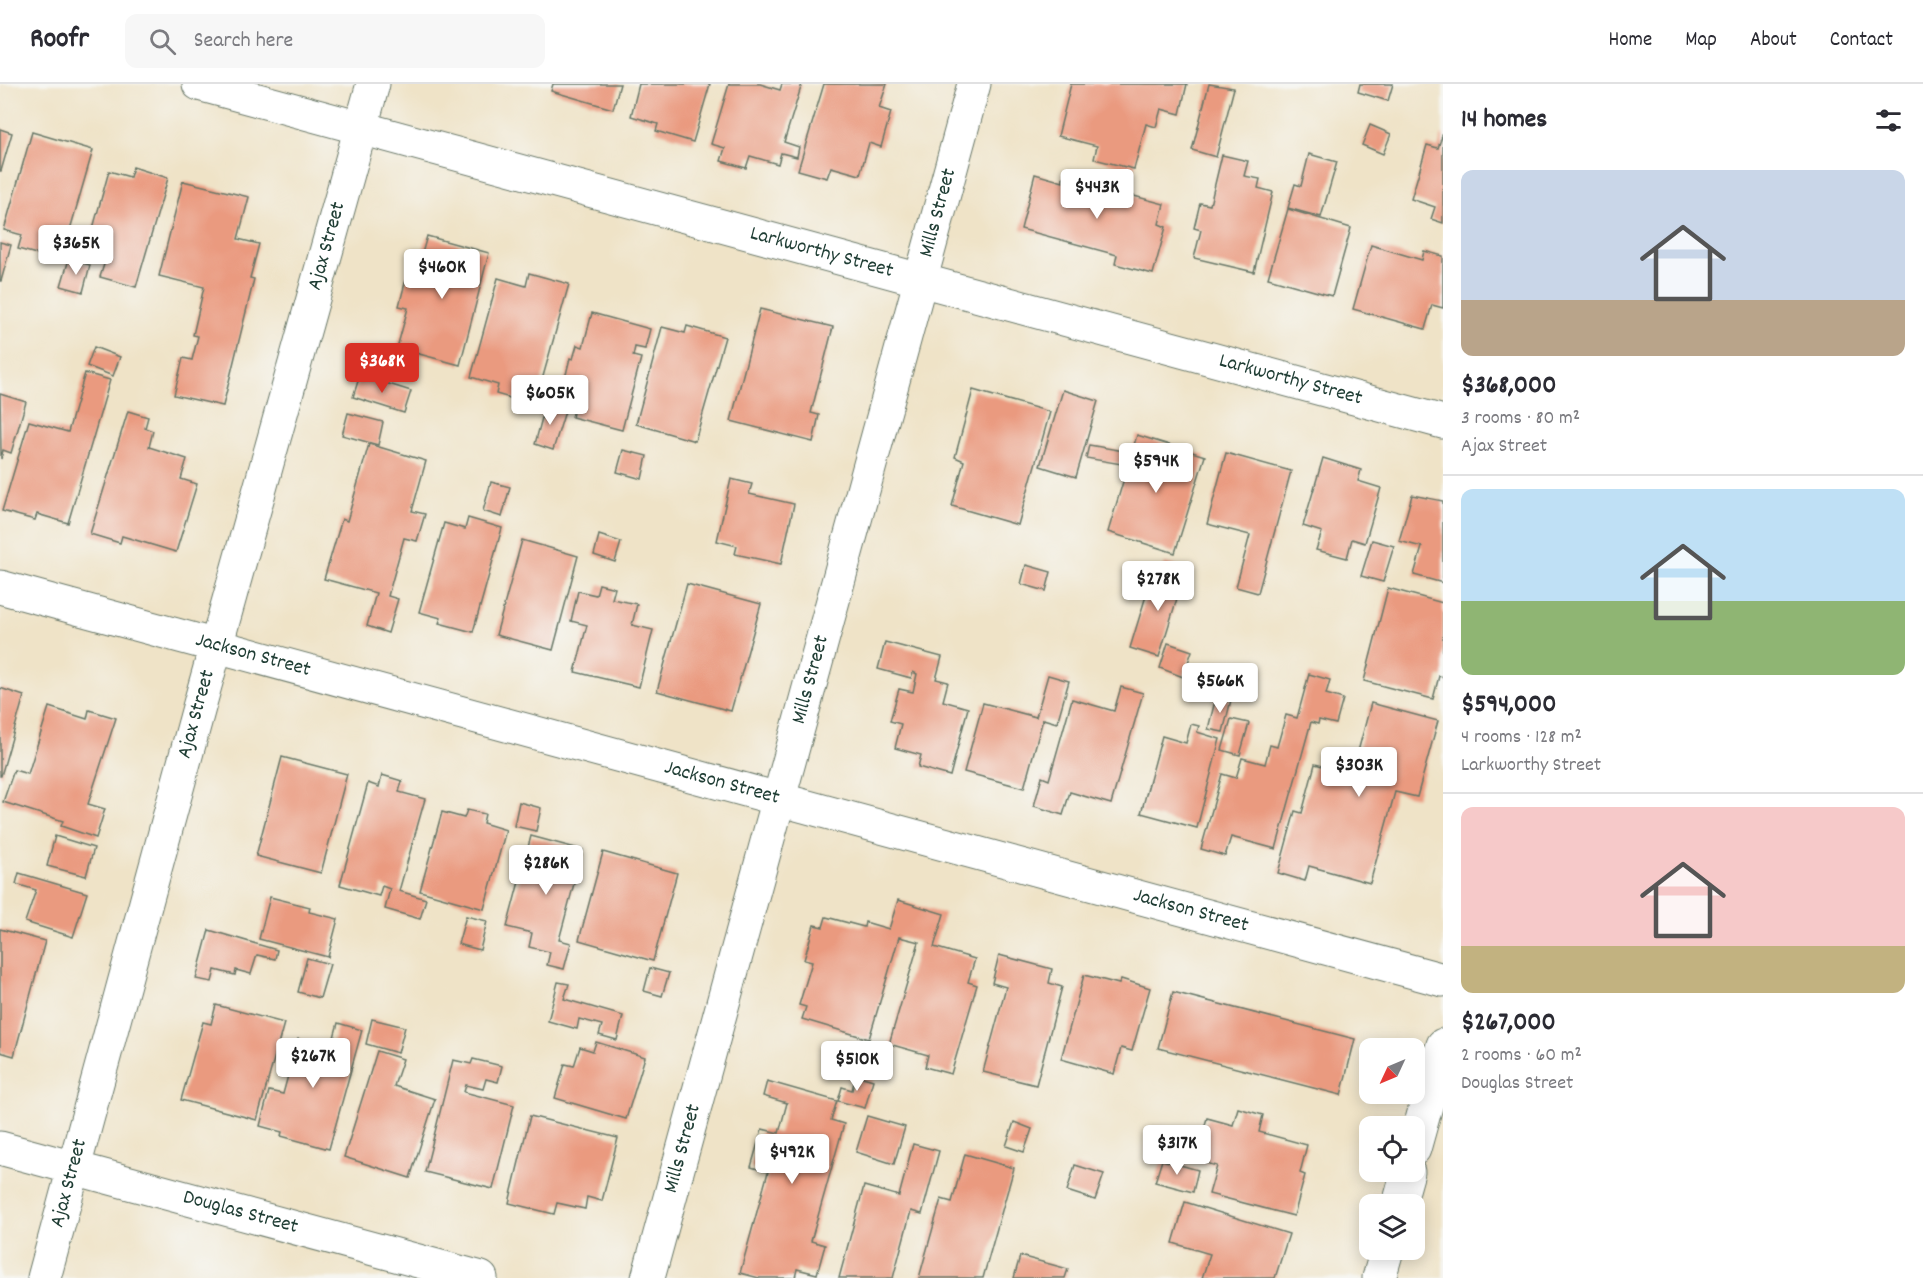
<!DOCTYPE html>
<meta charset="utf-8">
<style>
body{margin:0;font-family:Dekko,sans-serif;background:#f7f7f7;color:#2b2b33;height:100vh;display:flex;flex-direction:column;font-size:22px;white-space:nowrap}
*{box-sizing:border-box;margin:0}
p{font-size:20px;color:#7c7c81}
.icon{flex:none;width:33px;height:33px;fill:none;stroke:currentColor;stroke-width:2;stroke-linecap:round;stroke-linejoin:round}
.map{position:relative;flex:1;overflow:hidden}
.drawer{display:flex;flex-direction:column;background:#fff;width:480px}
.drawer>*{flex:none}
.needle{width:39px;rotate:226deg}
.controls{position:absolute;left:1359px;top:954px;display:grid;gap:12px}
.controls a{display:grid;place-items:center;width:66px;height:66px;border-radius:12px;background:#fff;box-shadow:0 3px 15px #0003;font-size:30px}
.price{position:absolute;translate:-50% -51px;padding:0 14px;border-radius:6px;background:#fff;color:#222;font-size:20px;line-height:39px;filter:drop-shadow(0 2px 3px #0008)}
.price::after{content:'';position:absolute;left:50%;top:36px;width:18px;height:14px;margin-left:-9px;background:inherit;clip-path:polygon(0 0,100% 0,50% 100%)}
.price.active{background:#d93025;color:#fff}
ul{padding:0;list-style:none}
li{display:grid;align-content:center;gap:12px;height:318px;padding:0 18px}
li+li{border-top:2px solid #e1e1e2}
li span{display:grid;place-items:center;height:186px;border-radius:12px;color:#555}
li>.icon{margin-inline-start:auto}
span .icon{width:108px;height:108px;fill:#fffc;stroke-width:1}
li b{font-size:26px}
h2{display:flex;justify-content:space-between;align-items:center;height:72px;padding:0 18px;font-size:26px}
header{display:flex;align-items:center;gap:36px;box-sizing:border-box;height:84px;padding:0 30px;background:#fff;border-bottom:2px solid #e1e1e2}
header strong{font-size:28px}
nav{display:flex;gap:33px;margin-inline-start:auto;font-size:21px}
.search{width:420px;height:54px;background:#f7f7f7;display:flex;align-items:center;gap:15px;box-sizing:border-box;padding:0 21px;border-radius:12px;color:#7c7c81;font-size:22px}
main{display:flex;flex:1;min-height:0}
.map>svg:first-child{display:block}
.building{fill:#ea9a7f}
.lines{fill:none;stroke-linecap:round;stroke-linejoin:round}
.street-casing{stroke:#687767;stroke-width:35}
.street{stroke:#fff;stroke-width:33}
.labels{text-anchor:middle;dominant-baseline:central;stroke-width:4.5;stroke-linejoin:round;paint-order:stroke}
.street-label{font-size:21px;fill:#1f3d34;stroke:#f6f6f2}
</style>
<header>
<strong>Roofr</strong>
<div class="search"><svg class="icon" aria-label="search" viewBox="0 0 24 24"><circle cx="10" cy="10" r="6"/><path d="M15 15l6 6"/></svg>Search here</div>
<nav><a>Home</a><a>Map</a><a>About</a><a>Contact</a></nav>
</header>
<main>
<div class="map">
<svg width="1443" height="1194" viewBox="0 0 1443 1194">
<rect width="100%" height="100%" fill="#f6f6f2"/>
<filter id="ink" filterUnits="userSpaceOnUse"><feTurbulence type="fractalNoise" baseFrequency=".0167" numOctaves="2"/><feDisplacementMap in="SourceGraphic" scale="12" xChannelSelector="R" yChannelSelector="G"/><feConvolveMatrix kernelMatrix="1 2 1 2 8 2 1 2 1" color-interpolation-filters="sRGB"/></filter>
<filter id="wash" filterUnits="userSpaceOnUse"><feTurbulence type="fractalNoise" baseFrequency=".008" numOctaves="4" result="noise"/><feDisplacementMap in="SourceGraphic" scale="24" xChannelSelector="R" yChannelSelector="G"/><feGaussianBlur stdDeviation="1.35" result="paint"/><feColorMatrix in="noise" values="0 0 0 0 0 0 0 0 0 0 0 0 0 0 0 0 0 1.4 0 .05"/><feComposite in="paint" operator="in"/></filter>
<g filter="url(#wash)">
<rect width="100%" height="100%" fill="#efe3c7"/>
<g id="blocks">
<g class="building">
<path d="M553 0H620L613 25 551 7Z"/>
<path d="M639 0H710L693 58 656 47 658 40 631 32Z"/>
<path d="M729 0H760L780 6 782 0H802L784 58 799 63 797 73 781 69 778 80 750 72 746 84 721 77 725 64 711 60Z"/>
<path d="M824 0H887L879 24 891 28 881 63 869 59 860 91 831 83 827 94 798 86Z"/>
<path d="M1071 0H1187L1180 30 1161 25 1156 43 1146 40 1134 85 1094 75 1097 62 1058 52Z"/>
<path d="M1209 0 1234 4 1216 73 1192 66Z"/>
<path d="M1360 0H1393L1388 17 1358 8Z"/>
<path d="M1370 41 1391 50 1383 70 1362 61Z"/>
<path d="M0 45 12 49 1 87H0Z"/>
<path d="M32 48 93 66 65 163 55 160 51 174 18 165 22 151 4 146Z"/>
<path d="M1443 49V139L1431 135 1435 123 1411 115 1427 61 1438 64Z"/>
<path d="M1309 70 1337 78 1321 133 1288 124 1295 100 1301 102Z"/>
<path d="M1222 71 1248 77 1244 92 1260 95 1258 104 1273 108 1254 188 1194 174 1201 146 1194 144 1200 119 1210 121Z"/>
<path d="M133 83 168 94 136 203 100 193 107 171 87 166 109 87 130 93Z"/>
<path d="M1035 90 1063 98V93L1164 120 1159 140 1166 143 1153 190 1115 180 1117 171 1021 145Z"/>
<path d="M183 97 249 113 238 155 259 160 250 194 254 195 223 322 174 311 183 274 192 276 198 252 193 251 204 203 159 192Z"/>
<path d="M1288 125 1351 144 1332 212 1268 194Z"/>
<path d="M427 152 489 169 460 281 397 264 408 224 399 222 409 184 417 187Z"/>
<path d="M0 158 11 161 1 197H0Z"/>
<path d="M1371 161 1422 176 1424 167 1443 172V224L1432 221 1425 245 1353 225Z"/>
<path d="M69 175 90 181 83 208 61 202Z"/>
<path d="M529 189 569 200 535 321 496 310 498 301 471 293 498 194 526 202Z"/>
<path d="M760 225 833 243 811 329 819 331 813 358 731 337Z"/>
<path d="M592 229 650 245 645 265 635 263 633 272 641 274 622 346 572 333 577 315 561 311 570 274 573 275 577 261 583 263Z"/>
<path d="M687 242 725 253 695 357 636 340 662 243 685 249Z"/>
<path d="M94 263 120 273 113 292 87 282Z"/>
<path d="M85 289 110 296 68 439 37 430 35 436 2 427 29 337 68 348Z"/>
<path d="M360 291 411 307 404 329 353 313Z"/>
<path d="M973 306 1050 328 1018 441 952 422 964 377 955 373Z"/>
<path d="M1063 306 1098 317 1076 393 1040 382Z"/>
<path d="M0 310 26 318 11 369 3 366 1 375Z"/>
<path d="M546 319 566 324 553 366 535 360Z"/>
<path d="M128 327 148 333 145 344 153 347 149 363 187 375 181 395 197 400 176 468 122 452 120 459 90 450Z"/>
<path d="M348 329 383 338 378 361 342 351Z"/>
<path d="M1137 351 1205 372 1175 469 1108 448Z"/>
<path d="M369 360 426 377 412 427 425 430 417 457 404 454 388 512 398 515 388 549 367 542 376 509 324 495 342 435 347 437Z"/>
<path d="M1089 361 1130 368 1127 381 1086 374Z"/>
<path d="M623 366 647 372 642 395 617 388Z"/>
<path d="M1226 369 1291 387 1258 509 1236 503 1250 451 1207 440Z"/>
<path d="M1323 374 1361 386 1358 397 1381 404 1365 459 1352 455 1347 474 1316 466 1322 448 1303 442Z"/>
<path d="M731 395 752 400 749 410 794 420 781 480 735 470 737 462 717 457Z"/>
<path d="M491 398 510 403 502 433 483 427Z"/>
<path d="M1412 411 1443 417V499L1414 491 1422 463 1399 457Z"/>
<path d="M468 434 502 444 473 548 439 539 441 534 419 528 444 439 465 445Z"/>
<path d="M599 451 621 458 615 478 594 471Z"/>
<path d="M522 456 578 472 553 566 496 551Z"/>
<path d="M1372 456 1394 462 1383 498 1361 492Z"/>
<path d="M1165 479 1186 485 1159 573 1130 564 1149 502 1157 504Z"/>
<path d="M1026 481 1051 488 1046 507 1021 500Z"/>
<path d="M599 500 615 504 612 515 637 520 632 541 653 546 639 603 575 588 587 541 571 537 578 507 596 511Z"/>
<path d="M687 500 761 520 731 627 657 607Z"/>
<path d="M1388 504 1443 519V593L1439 592 1433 615 1364 597Z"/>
<path d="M885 558 942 573 936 595 948 598 943 617 968 624 950 692 918 683 921 671 895 664 901 640 890 637 899 605 913 608 917 590 913 588 911 594 878 585Z"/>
<path d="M1168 559 1192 567 1183 593 1160 584Z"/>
<path d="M1309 590 1330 596 1326 610 1343 615 1336 640 1319 636 1318 640 1311 638 1276 765 1231 753 1225 772 1201 765 1222 690 1236 694 1242 674 1265 680 1270 661 1277 663 1286 631 1297 634Z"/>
<path d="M1048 591 1069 597 1057 639 1043 635 1024 704 964 688 983 619 1036 633Z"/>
<path d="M1121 603 1143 609 1111 720 1070 708 1063 731 1034 722 1042 693 1049 696 1072 615 1114 627Z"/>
<path d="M0 604 24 612 1 692H0Z"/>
<path d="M1216 613 1231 616 1223 648 1208 645Z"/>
<path d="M1371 619 1438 637 1417 713 1395 708 1370 799 1309 782 1305 797 1278 789 1295 727 1302 729 1315 680 1352 690Z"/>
<path d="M49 623 87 635 89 626 116 634 88 720 105 725 96 754 61 742 63 737 3 718 14 686 28 690Z"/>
<path d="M1231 635 1249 639 1240 671 1222 666Z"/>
<path d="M1191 640 1199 642 1197 648 1220 655 1197 744 1141 729 1162 652 1186 659Z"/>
<path d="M282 673 347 690 321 789 256 772Z"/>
<path d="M382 691 402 697 399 708 425 715 399 807 426 815 420 835 385 825 390 805 382 802 379 812 340 801 368 699 379 703Z"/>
<path d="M519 718 541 724 536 747 514 742Z"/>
<path d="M467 726 485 730 483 739 506 746 484 825 420 807 442 728 464 734Z"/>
<path d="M55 752 94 764 86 792 47 782Z"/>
<path d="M531 752 583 766 559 856 571 859 564 885 547 881 550 868 529 863 532 849 507 843Z"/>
<path d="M603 768 677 789 653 877 579 856Z"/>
<path d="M19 789 87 809 73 853 25 838 36 806 16 800Z"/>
<path d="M270 813 310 823 309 828 338 835 328 873 259 855Z"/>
<path d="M898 816 944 830 934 863 975 875 968 898 977 901 951 990 925 983 928 971 889 960 919 858 899 853 869 955 802 935 806 923 799 921 812 878 804 876 814 841 823 843 826 833 864 843 865 838 889 845Z"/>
<path d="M466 832 487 837 480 866 458 860Z"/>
<path d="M0 845 45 857 14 972 0 968Z"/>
<path d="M209 846 277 866 275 875 257 871 251 890 236 886 235 891 215 886 212 898 196 895Z"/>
<path d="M999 871 1052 885 1049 899 1062 903 1036 1001 983 988 1006 903 992 899Z"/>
<path d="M307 874 330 880 320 914 298 908Z"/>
<path d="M650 884 669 889 662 912 644 907Z"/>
<path d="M1084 891 1119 900 1121 895 1150 904 1132 967 1121 964 1114 990 1061 975Z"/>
<path d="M558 898 569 900 564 915 623 932 617 956 599 951 602 941 579 935 577 945 548 937Z"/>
<path d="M1173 908 1355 955 1341 1011 1158 964Z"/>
<path d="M216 921 284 939 257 1036 181 1016 203 938 211 940Z"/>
<path d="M372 935 405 943 398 969 366 960Z"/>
<path d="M338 939 362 946 329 1065 281 1052 282 1048 260 1042 269 1007 283 1010 289 988 282 986 288 964 295 966 298 955 331 964Z"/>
<path d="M596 958 645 973 626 1035 555 1014 565 980 574 982 580 963 593 967Z"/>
<path d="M377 967 403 975 394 1002 435 1015 410 1094 344 1073Z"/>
<path d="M473 975 502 982 498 998 486 995 483 1005 466 1001 464 1008 514 1021 493 1105 425 1088 453 976 471 980Z"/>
<path d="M856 991 873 996 865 1024 838 1017 842 1003 852 1006Z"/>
<path d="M767 997 837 1017 831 1036 844 1040 811 1157 825 1161 817 1190 797 1185 795 1194H759L740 1189 768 1088 751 1083 762 1045 779 1049 787 1019 763 1012Z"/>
<path d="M1238 1024 1263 1031 1259 1048 1307 1061 1300 1089 1305 1091 1294 1132 1209 1110 1217 1082 1195 1076 1207 1034 1233 1041Z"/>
<path d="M530 1032 618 1054 602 1117 587 1113 585 1125 557 1119 554 1130 509 1119Z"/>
<path d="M867 1032 905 1043 894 1080 856 1068Z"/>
<path d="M1014 1038 1032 1045 1024 1068 1006 1062Z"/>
<path d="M913 1060 939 1067 922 1130 911 1127 893 1194H839L864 1102 899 1112Z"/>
<path d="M965 1070 1014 1084 983 1194H919L941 1115 952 1118Z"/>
<path d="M1162 1076 1198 1086 1193 1108 1155 1098Z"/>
<path d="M1075 1081 1104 1090 1095 1116 1067 1107Z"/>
<path d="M1185 1118 1289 1150 1275 1194H1202L1210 1170 1173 1159Z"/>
<path d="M1020 1172 1068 1185 1065 1194H1014Z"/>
</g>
</g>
</g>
<g filter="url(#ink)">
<use href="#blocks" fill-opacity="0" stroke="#687767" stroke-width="1.5"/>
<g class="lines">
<defs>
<g id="street">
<path id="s1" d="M199 0 1443 338"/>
<path id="s2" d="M0 503 1443 896"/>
<path id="s3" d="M0 1064 481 1194"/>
<path d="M1414 1065 1443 961"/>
<path d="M1399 1120 1408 1088"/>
<path id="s4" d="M44 1194 201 616 373 0"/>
<path id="s5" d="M648 1194 974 0"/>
<path d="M1379 1194 1387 1166"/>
</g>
</defs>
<use href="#street" class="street-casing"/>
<use href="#street" class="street"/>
</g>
</g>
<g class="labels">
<g class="street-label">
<text stroke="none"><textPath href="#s5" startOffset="1104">Mills Street</textPath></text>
<text stroke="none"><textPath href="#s4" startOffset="1070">Ajax Street</textPath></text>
<text stroke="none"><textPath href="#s1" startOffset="645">Larkworthy Street</textPath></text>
<text stroke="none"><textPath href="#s1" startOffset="1131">Larkworthy Street</textPath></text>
<text stroke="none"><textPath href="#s2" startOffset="262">Jackson Street</textPath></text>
<text stroke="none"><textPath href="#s5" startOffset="620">Mills Street</textPath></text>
<text stroke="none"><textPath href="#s4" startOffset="584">Ajax Street</textPath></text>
<text stroke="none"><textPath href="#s2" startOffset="748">Jackson Street</textPath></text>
<text stroke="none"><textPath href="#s2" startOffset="1234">Jackson Street</textPath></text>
<text stroke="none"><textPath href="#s5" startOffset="134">Mills Street</textPath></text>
<text stroke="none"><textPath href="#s4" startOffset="98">Ajax Street</textPath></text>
<text stroke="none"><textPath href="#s3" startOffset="249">Douglas Street</textPath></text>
</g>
</g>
</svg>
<div class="controls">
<a><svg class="needle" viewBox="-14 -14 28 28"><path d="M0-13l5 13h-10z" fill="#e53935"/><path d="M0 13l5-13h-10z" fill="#7c7c81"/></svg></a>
<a><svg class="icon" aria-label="locate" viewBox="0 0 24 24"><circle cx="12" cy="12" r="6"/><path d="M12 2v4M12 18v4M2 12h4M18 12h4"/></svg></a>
<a><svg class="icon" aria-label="layers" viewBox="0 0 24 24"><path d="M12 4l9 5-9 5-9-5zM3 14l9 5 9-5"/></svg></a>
</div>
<b class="price" style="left:1097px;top:136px">$443K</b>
<b class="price" style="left:76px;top:192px">$365K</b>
<b class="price" style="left:442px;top:216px">$460K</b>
<b class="price active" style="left:382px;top:310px">$368K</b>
<b class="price" style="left:550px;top:342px">$605K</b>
<b class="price" style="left:1156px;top:410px">$594K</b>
<b class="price" style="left:1158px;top:528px">$278K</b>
<b class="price" style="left:1220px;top:630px">$566K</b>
<b class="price" style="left:1359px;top:714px">$303K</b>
<b class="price" style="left:546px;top:812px">$286K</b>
<b class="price" style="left:313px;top:1005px">$267K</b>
<b class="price" style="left:857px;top:1008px">$510K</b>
<b class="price" style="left:1177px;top:1092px">$317K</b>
<b class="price" style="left:792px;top:1101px">$492K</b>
</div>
<section class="drawer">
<h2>14 homes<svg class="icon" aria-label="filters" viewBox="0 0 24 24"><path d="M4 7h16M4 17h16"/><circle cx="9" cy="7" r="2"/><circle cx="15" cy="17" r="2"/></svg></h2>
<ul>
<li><span style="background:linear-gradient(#c9d6e8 70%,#b9a48a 0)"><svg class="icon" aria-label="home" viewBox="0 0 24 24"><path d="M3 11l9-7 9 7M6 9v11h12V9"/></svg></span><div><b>$368,000</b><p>3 rooms · 80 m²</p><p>Ajax Street</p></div></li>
<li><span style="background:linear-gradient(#bfe0f5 60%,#8fb573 0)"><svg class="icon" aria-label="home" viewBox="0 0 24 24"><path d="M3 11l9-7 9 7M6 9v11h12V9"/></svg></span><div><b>$594,000</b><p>4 rooms · 128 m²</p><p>Larkworthy Street</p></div></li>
<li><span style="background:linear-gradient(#f6c9c9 75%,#c2b280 0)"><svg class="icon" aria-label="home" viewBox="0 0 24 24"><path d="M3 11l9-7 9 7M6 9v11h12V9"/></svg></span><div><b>$267,000</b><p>2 rooms · 60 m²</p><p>Douglas Street</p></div></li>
</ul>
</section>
</main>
